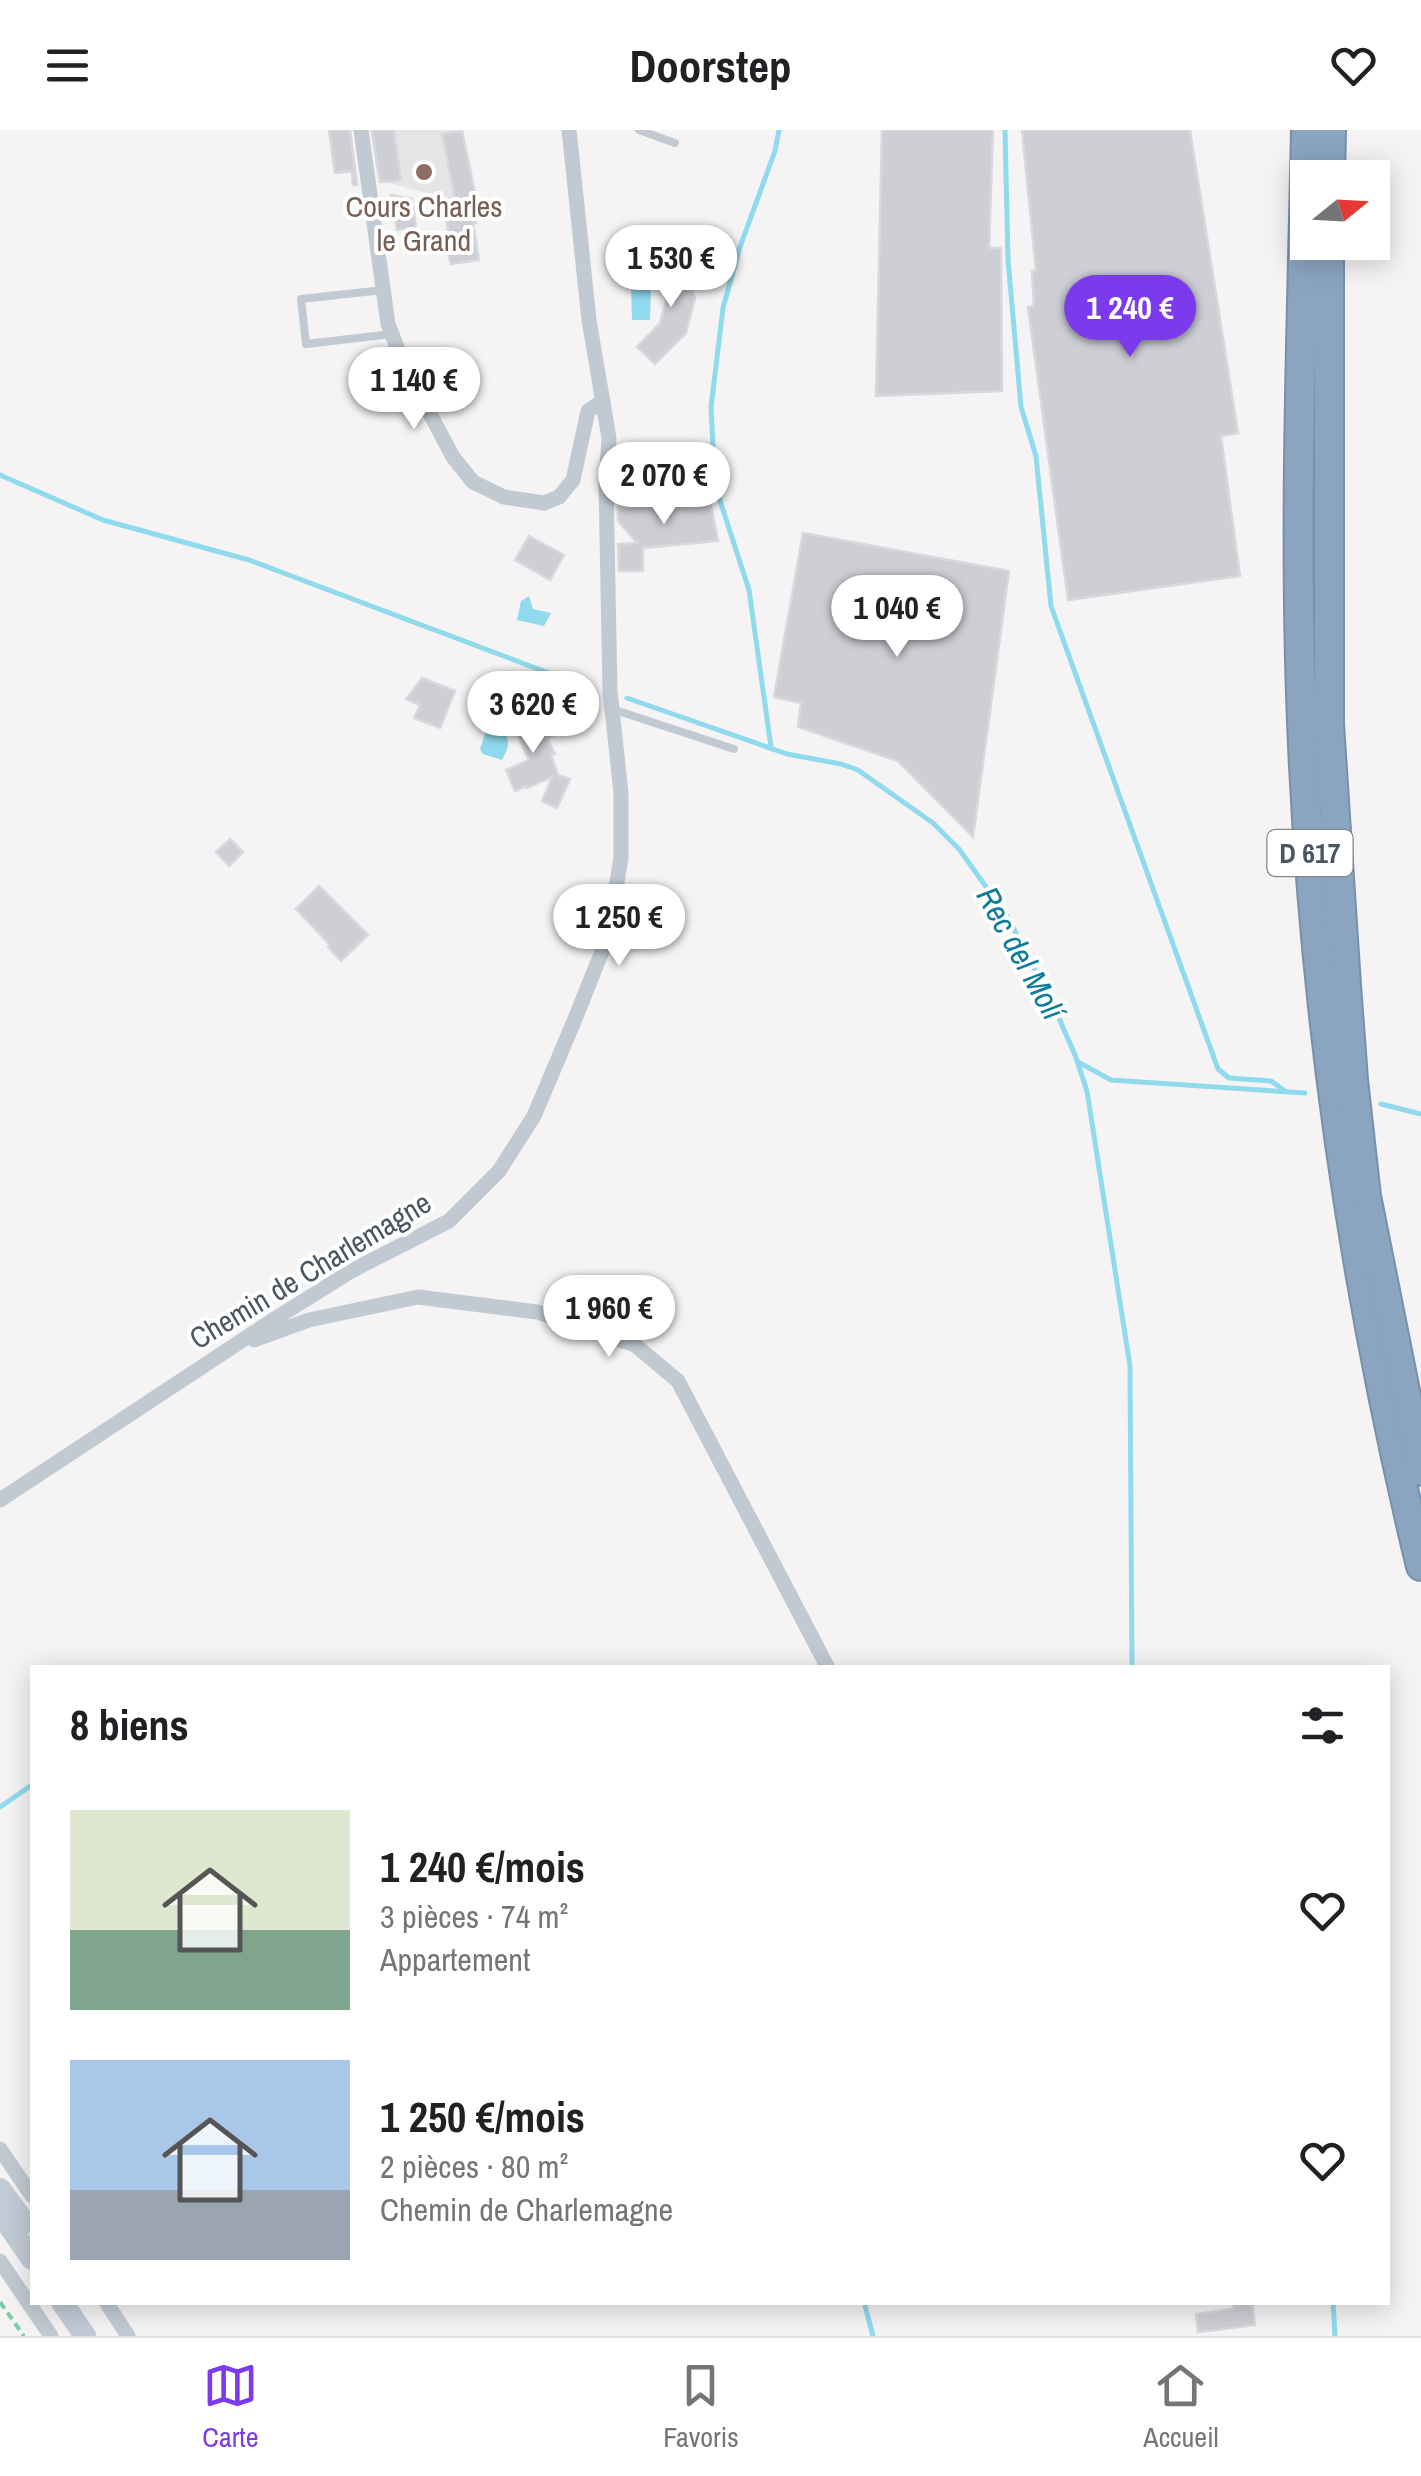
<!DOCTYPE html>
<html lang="fr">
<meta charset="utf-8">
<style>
body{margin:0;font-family:"Archivo Narrow",sans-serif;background:#f6f6f6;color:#202124;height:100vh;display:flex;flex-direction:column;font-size:38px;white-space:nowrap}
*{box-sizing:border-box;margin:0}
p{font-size:32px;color:#757577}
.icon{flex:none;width:55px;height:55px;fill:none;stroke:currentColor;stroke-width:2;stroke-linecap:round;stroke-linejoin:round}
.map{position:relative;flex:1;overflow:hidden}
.side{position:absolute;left:30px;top:1535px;width:1360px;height:640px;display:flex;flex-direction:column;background:#fff;border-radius:0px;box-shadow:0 5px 25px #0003}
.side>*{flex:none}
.needle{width:65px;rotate:72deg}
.fabs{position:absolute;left:1290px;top:30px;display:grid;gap:20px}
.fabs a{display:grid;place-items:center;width:100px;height:100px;border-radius:0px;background:#fff;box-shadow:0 5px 25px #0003;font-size:50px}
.price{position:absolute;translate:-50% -85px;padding:0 22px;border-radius:35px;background:#fff;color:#222;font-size:32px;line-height:65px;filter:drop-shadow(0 2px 5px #0008)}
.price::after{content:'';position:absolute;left:50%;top:60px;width:30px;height:22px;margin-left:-15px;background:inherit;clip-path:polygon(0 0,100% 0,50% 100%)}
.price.selected{background:#7c3aed;color:#fff}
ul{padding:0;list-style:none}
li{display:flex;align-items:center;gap:30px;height:250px;padding:0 40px}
li span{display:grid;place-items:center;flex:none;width:280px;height:200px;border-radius:0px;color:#555}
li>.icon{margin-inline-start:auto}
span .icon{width:120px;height:120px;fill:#fffc;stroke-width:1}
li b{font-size:42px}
h2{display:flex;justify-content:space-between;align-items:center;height:120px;padding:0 40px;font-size:42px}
header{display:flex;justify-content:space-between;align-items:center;height:130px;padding:0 40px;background:#fff;font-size:45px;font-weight:700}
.menu{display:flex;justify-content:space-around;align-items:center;height:140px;border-top:2px solid #e0e0e0;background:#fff;font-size:28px;color:#757577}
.menu a{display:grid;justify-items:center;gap:5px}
.menu .selected{color:#7c3aed}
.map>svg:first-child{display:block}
.education{fill:#e6e4e5}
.water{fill:#90daee}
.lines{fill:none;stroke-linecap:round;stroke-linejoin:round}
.stream{stroke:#90daee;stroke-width:5}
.building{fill:#cdcfd5;stroke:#d7d9de;stroke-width:2.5}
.highway-casing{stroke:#7690ad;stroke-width:32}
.path{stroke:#7ad0a6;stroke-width:4;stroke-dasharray:8 5;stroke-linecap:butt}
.lane{stroke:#c1cad2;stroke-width:8}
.street{stroke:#c1cad2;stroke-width:15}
.secondary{stroke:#c1cbd6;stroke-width:22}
.highway{stroke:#8ba5c1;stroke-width:28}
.education-dot{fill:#8d6e63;stroke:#fff;stroke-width:4}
.labels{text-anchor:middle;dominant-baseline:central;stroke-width:8;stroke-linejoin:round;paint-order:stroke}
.shield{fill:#fff;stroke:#808990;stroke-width:2.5}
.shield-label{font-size:28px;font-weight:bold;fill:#4a5661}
.education-label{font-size:30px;fill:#785e54;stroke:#fff}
.street-label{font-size:30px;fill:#4a5661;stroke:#fff}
.water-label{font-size:32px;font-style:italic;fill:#0c7c9b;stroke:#fff}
</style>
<header><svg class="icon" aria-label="menu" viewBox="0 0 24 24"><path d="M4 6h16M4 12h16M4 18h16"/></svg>Doorstep<svg class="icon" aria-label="heart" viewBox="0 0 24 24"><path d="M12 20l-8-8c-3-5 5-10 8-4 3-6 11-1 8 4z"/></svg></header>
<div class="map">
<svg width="1421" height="2206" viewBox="0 0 1421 2206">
<rect width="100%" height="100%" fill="#f5f3f3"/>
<path class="education" d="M370 0H462L478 77 378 50Z"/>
<g class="water">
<path d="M640 148 644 149 647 155H651L650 190H632L631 154H635Z"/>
<path d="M529 466 533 479 551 483 544 496 517 490 521 471Z"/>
<path d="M487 598 505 603C511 615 507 620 502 630L483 624 480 619Z"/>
</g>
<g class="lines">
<g class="stream">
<path d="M1005 0 1008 130 1021 277 1036 326 1051 476 1218 939 1229 948 1271 951 1285 961"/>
<path d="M0 345 103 390 249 430 591 559"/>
<path d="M627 568 787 624 841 634 858 640 933 693 959 719 1007 786 1051 870 1075 925 1087 961 1130 1236 1132 1538"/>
<path d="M771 617 749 460 715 355 711 277 723 178 740 117 775 21 779 0"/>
<path d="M1078 932 1111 950 1305 963"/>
<path d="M1381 974 1421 984"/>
<path d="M0 1677 32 1655"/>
<path d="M864 2172 873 2206"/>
<path d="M1333 2172 1335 2206"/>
</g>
</g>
<g class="building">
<path d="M329 0H350L357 55H353L352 41 335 43Z"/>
<path d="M372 0H394L401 50 380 52Z"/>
<path d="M882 0H993L989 118H1001L1002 261 876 266Z"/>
<path d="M1022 0H1190L1238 303 1221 306 1240 446 1068 470 1028 177 1034 176 1032 141H1036Z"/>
<path d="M462 1 478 77 473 76 476 93H473L479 130 451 134 445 110H449L445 77 457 79 442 4Z"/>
<path d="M391 65 412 69 416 98 397 100Z"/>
<path d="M648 121 653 137 638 141 633 125Z"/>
<path d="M681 124 695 168 686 203 655 234 637 217 660 193 668 164 658 130Z"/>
<path d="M652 364 704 366V376L711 375 718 411 643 418V441H619L618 414 637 413 618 391V377H653Z"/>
<path d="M803 403 1009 441 973 707 898 631 798 597 801 573 774 567Z"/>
<path d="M529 406 564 425 550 450 515 430Z"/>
<path d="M422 548 455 561 440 598 414 588 420 575 406 569Z"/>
<path d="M490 576 560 603 547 608 555 624 551 625 558 645 570 649 557 678 542 671 552 647 527 658 526 656 515 661 506 640 529 630 516 601 485 589Z"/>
<path d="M230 709 243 722 229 736 216 722Z"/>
<path d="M319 756 368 805 341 831 328 817 330 815 296 779Z"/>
<path d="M1233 2172H1252L1255 2195 1198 2202 1196 2184 1233 2179Z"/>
</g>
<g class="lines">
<defs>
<g id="highway">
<path d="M1306 0C1302 197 1294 394 1302 591 1313 876 1354 1159 1421 1436"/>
<path d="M1330 48 1331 0"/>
<path d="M1329 112V594L1346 855 1353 950 1366 1066 1421 1341"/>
</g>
</defs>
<use href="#highway" class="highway-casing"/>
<path class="path" d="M0 2172 24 2206"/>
<g class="lane">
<path d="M639 0 675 13"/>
<path d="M383 160 301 169 306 214 392 204"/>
<path d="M612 579 734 619"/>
</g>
<g class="street">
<path d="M361 0 388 194 404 235 453 327 473 352 504 367 544 373 559 367 573 350 588 281 603 271"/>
<path d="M254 1210 309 1190 418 1167 537 1182 635 1215 678 1251 828 1538"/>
<path d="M0 1370 273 1190 353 1140 449 1091 499 1041 534 986 575 889 609 804 621 727V663L610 561 606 354 609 308 589 190 569 0"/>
<path d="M0 2019 32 2066"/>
<path d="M0 2131 51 2206"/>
<path d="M106 2172 128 2206"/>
</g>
<g class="secondary">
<path d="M0 2059 25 2093"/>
<path d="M0 2083 32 2129"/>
<path d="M62 2172 85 2206"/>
</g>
<use href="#highway" class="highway"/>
</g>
<circle class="education-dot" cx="424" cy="42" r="10"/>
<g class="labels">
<rect class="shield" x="1267.5" y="700" width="85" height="46" rx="8"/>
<g class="shield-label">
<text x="1310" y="723">D 617</text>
</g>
<g class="education-label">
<text x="424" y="76">Cours Charles<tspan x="424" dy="34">le Grand</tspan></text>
</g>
<g class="street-label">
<text transform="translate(310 1140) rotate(-31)">Chemin de Charlemagne</text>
</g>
<g class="water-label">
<text transform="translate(1021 823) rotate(61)">Rec del Molí</text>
</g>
</g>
</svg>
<div class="fabs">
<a><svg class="needle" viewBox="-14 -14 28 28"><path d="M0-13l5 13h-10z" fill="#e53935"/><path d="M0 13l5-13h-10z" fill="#757577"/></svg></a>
</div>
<b class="price" style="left:671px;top:180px">1 530 €</b>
<b class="price selected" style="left:1130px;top:230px">1 240 €</b>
<b class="price" style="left:414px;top:302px">1 140 €</b>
<b class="price" style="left:664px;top:397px">2 070 €</b>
<b class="price" style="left:897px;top:530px">1 040 €</b>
<b class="price" style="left:533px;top:626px">3 620 €</b>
<b class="price" style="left:619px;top:839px">1 250 €</b>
<b class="price" style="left:609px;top:1230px">1 960 €</b>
<section class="side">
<h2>8 biens<svg class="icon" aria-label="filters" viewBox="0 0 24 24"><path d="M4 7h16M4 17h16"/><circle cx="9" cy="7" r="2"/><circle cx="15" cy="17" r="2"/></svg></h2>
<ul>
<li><span style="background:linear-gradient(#dfe7d0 60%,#7fa58c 0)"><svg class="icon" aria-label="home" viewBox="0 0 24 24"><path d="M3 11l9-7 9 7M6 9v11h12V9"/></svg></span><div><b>1 240 €/mois</b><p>3 pièces · 74 m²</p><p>Appartement</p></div><svg class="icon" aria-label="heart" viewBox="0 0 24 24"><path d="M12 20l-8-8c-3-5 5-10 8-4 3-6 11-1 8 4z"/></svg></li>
<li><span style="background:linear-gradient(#a9c7e8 65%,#9aa5b1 0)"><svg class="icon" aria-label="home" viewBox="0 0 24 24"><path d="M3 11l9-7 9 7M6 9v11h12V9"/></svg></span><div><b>1 250 €/mois</b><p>2 pièces · 80 m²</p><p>Chemin de Charlemagne</p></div><svg class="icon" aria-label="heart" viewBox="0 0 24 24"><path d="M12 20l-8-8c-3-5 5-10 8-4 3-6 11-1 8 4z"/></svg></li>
</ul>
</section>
</div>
<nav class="menu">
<a class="selected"><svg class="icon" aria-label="map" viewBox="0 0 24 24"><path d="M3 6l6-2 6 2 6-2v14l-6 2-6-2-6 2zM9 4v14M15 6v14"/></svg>Carte</a>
<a><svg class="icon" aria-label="saved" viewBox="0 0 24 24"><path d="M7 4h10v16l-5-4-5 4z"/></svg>Favoris</a>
<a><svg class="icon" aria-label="home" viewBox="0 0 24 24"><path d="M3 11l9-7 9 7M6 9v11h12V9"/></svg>Accueil</a>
</nav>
